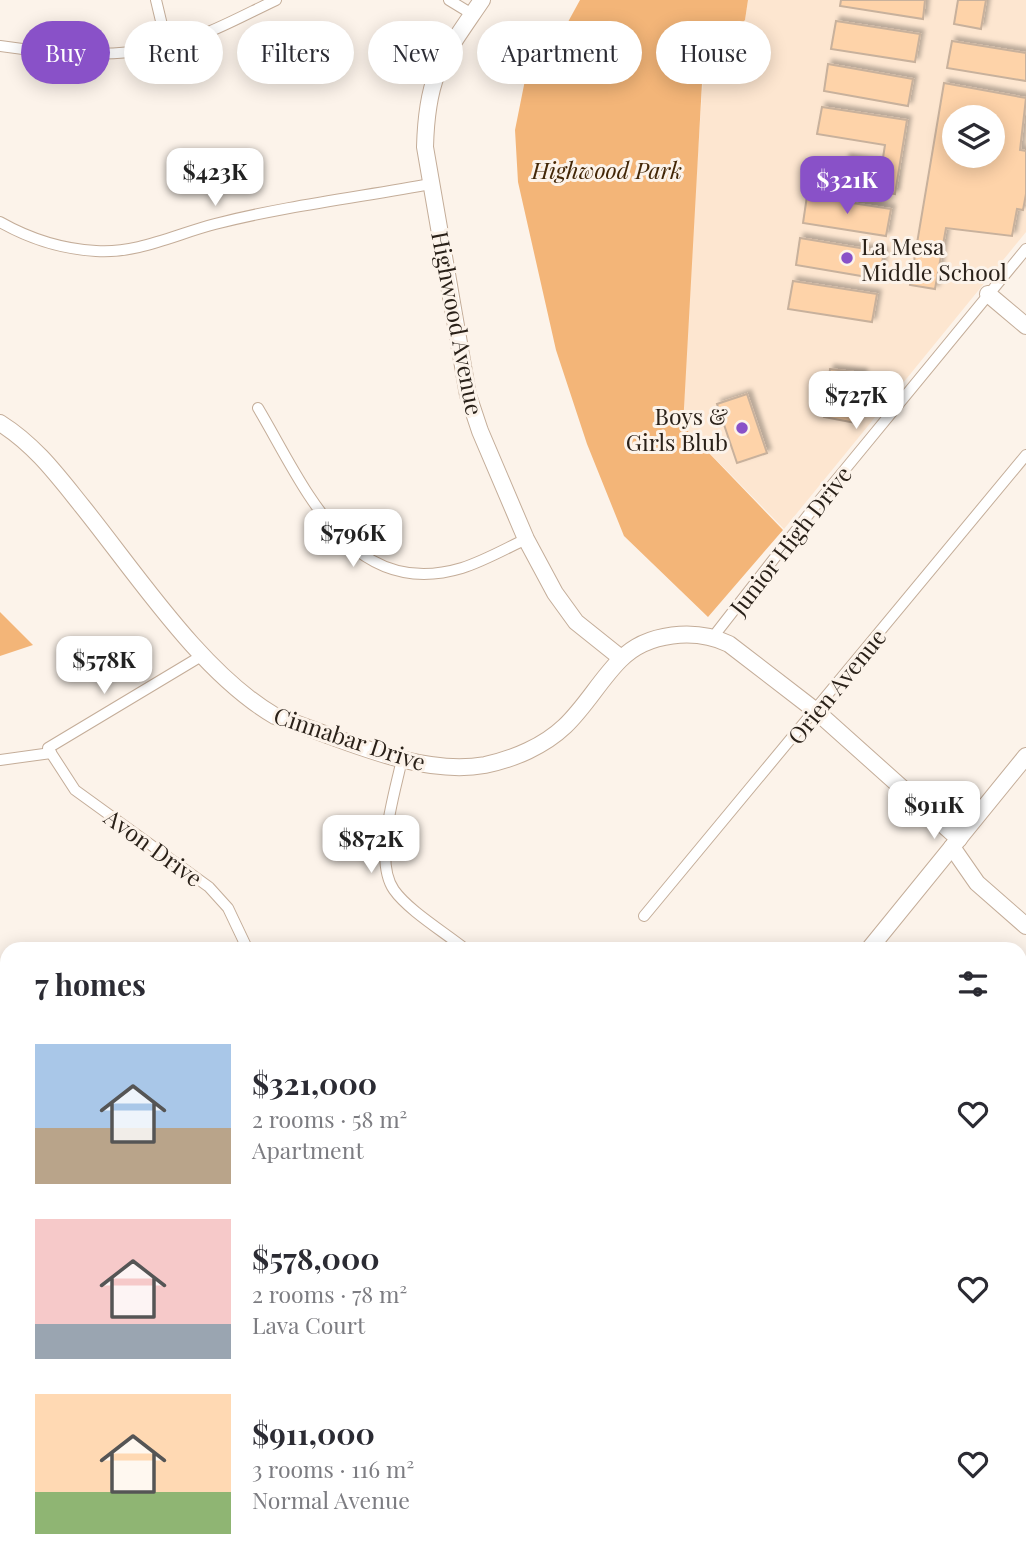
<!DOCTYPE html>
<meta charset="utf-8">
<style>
body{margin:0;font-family:"Playfair Display",serif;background:#f2f2f3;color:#2b2b33;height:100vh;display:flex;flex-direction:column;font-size:26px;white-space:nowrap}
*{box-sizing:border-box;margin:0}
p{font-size:23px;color:#7c7c81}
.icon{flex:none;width:38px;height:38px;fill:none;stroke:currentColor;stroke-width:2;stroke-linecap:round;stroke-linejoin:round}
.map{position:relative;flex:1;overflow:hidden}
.side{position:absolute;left:0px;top:942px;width:1027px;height:625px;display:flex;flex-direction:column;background:#fff;border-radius:21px 21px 0 0;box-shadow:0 4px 18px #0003}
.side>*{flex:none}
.banner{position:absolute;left:21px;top:21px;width:985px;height:63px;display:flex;gap:14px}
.fabs{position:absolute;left:942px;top:105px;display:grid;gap:14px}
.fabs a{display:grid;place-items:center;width:63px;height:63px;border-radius:50%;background:#fff;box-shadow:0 4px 18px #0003;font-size:35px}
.price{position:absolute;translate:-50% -60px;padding:0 16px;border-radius:14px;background:#fff;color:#222;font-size:23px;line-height:46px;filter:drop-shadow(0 2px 4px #0008)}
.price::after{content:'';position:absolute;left:50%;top:42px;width:21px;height:16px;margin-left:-10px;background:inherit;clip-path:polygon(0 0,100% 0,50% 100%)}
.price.current{background:#8951c8;color:#fff}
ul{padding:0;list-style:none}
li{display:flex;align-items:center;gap:21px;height:175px;padding:0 35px}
li span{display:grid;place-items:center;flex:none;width:196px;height:140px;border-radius:0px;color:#555}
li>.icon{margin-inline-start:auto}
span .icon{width:84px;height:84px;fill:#fffc;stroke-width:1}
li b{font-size:30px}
h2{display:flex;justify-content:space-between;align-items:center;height:84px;padding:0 35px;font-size:30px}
.chip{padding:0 24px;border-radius:32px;background:#fff;box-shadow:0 4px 18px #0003;font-size:24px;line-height:63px}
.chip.current{background:#8951c8;color:#fff}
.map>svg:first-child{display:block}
.built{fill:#fde6d0;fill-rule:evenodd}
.green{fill:#f3b578}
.building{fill:#fed3a9;stroke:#c8b19c;stroke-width:2;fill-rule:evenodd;filter:url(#shadow)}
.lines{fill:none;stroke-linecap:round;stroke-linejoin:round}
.street-casing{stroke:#c4ad99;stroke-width:12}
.secondary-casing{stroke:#c4ad99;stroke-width:18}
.street{stroke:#fff;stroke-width:10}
.secondary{stroke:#fff;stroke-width:16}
.poi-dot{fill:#8951c8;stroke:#fcf3ea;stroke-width:2.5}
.labels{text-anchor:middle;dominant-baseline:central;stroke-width:6;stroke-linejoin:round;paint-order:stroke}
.park-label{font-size:23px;font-style:italic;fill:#432707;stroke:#fcf3ea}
.poi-label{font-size:23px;fill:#2a2119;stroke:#fcf3ea;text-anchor:start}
.street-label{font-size:23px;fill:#2a2119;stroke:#fcf3ea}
</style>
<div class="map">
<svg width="1026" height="1565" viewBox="0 0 1026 1565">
<defs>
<filter id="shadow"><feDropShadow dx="4" dy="-4" stdDeviation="2" flood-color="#0004"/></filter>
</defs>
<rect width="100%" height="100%" fill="#fcf3ea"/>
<path class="built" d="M748 0H1026V232L784 529 683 426 688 296 704 64 745 20ZM954 117H992V156H954Z"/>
<g class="green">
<path d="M580 0H748L745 20 703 65 683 426 783 530 708 617 624 536 587 444 556 350 518 182 515 130 525 80 545 64Z"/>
<path d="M0 612 33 645 0 656Z"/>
</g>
<g class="building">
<path d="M841 0H925L923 19 840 6Z"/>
<path d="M958 0H986L981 29 954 24Z"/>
<path d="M836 21 920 34 915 62 831 49Z"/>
<path d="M952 41 1026 53V81L947 68Z"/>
<path d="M828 64 913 79 908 106 824 91Z"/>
<path d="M944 83 1026 98 1020 150 1026 151V194L1023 210 1017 209 1012 236 946 228 935 289 910 285ZM954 117H992V156H954Z"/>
<path d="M822 107 907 120 895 194 841 185 846 158 882 164 885 145 817 134Z"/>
<path d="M807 196 891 209 886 236 803 223Z"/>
<path d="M800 238 884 252 879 279 796 265Z"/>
<path d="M793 281 877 294 872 322 788 309Z"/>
<path d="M830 369 863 373 856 423 824 417Z"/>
<path d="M747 394 767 453 737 463 717 404Z"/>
</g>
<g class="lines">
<defs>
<g id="street">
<path d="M156 0 167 46"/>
<path d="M449 0 472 14"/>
<path d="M0 46C53 54 114 59 166 46 205 37 240 17 276 0"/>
<path d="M0 222C30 239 61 249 96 251 137 254 176 234 215 224 285 206 360 197 431 184"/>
<path d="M258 408C304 485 349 602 462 568 484 561 505 549 526 539"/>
<path d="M713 637 819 501 1026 249"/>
<path d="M51 753 75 790 209 887 228 908 247 948"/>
<path d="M51 753 48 748 203 655"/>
<path d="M402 759C395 793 373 860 394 890 408 910 444 932 464 948"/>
<path d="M0 760 51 753"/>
<path d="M644 916 1026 455"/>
<path d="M0 1052 7 1061"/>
<path d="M0 1355 7 1344"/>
<path d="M0 1378 7 1383"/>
<path d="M1020 1409 1026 1413"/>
<path d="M1020 1439 1026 1432"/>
<path d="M66 1559 71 1565"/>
<path d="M392 1559 397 1565"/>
<path d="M114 1565 121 1559"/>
<path d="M919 1565 923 1559"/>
</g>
<g id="secondary">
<path d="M482 0C442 59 427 73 425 147L468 395 480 431 526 539 555 593 576 622 621 658"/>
<path d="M988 294 1026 326"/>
<path d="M0 423C35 445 57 475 82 506 136 573 201 673 275 716 338 737 418 777 485 765 514 759 544 746 565 726 586 706 600 680 620 660 647 632 696 628 729 644L816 711 959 839"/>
<path d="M952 847 977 883 1026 926"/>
<path d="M870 948 1026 756"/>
<path d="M721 1559 723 1565"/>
</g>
</defs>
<use href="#street" class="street-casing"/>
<use href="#secondary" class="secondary-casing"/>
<use href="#street" class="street"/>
<use href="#secondary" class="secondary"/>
</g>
<g class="poi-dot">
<circle cx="847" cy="258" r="7"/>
<circle cx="742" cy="428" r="7"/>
</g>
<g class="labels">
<g class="park-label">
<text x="607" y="169">Highwood Park</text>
</g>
<g class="poi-label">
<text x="861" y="245">La Mesa<tspan x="861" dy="26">Middle School</tspan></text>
<text x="728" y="415" text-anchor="end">Boys &amp;<tspan x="728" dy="26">Girls Blub</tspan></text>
</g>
<g class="street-label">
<text transform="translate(458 323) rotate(79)">Highwood Avenue</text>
<text transform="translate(790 540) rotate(-52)">Junior High Drive</text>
<text transform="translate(836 686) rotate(-51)">Orien Avenue</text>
<text transform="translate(350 738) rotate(18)">Cinnabar Drive</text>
<text transform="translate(154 847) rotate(36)">Avon Drive</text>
</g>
</g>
</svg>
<div class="fabs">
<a><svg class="icon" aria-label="layers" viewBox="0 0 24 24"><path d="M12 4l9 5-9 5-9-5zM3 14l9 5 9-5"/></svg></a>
</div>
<b class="price" style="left:215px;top:208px">$423K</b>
<b class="price current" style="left:847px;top:216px">$321K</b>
<b class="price" style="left:856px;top:431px">$727K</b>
<b class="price" style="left:353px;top:569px">$796K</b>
<b class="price" style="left:104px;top:696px">$578K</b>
<b class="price" style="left:934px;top:841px">$911K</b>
<b class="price" style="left:371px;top:875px">$872K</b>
<div class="banner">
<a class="chip current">Buy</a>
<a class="chip">Rent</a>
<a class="chip">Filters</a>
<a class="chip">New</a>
<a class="chip">Apartment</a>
<a class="chip">House</a>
</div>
<section class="side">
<h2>7 homes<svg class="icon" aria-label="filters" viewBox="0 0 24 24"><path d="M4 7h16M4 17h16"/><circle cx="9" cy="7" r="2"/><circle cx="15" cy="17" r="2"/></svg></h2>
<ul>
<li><span style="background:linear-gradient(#a9c7e8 60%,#b9a48a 0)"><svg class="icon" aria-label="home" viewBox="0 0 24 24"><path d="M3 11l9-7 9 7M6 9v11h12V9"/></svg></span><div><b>$321,000</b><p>2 rooms · 58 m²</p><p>Apartment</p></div><svg class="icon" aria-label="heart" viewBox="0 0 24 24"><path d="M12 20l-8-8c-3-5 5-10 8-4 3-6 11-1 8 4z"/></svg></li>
<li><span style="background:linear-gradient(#f6c9c9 75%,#9aa5b1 0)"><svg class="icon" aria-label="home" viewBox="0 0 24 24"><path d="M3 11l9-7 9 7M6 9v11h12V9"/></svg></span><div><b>$578,000</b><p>2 rooms · 78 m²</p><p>Lava Court</p></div><svg class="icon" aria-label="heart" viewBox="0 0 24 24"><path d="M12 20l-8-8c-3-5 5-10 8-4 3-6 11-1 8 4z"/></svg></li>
<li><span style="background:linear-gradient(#ffd9b3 70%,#8fb573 0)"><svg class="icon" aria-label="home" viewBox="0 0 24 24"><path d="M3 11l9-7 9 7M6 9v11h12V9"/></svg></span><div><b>$911,000</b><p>3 rooms · 116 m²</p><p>Normal Avenue</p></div><svg class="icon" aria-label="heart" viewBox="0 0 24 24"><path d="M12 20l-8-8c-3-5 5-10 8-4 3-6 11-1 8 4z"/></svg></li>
</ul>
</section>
</div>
